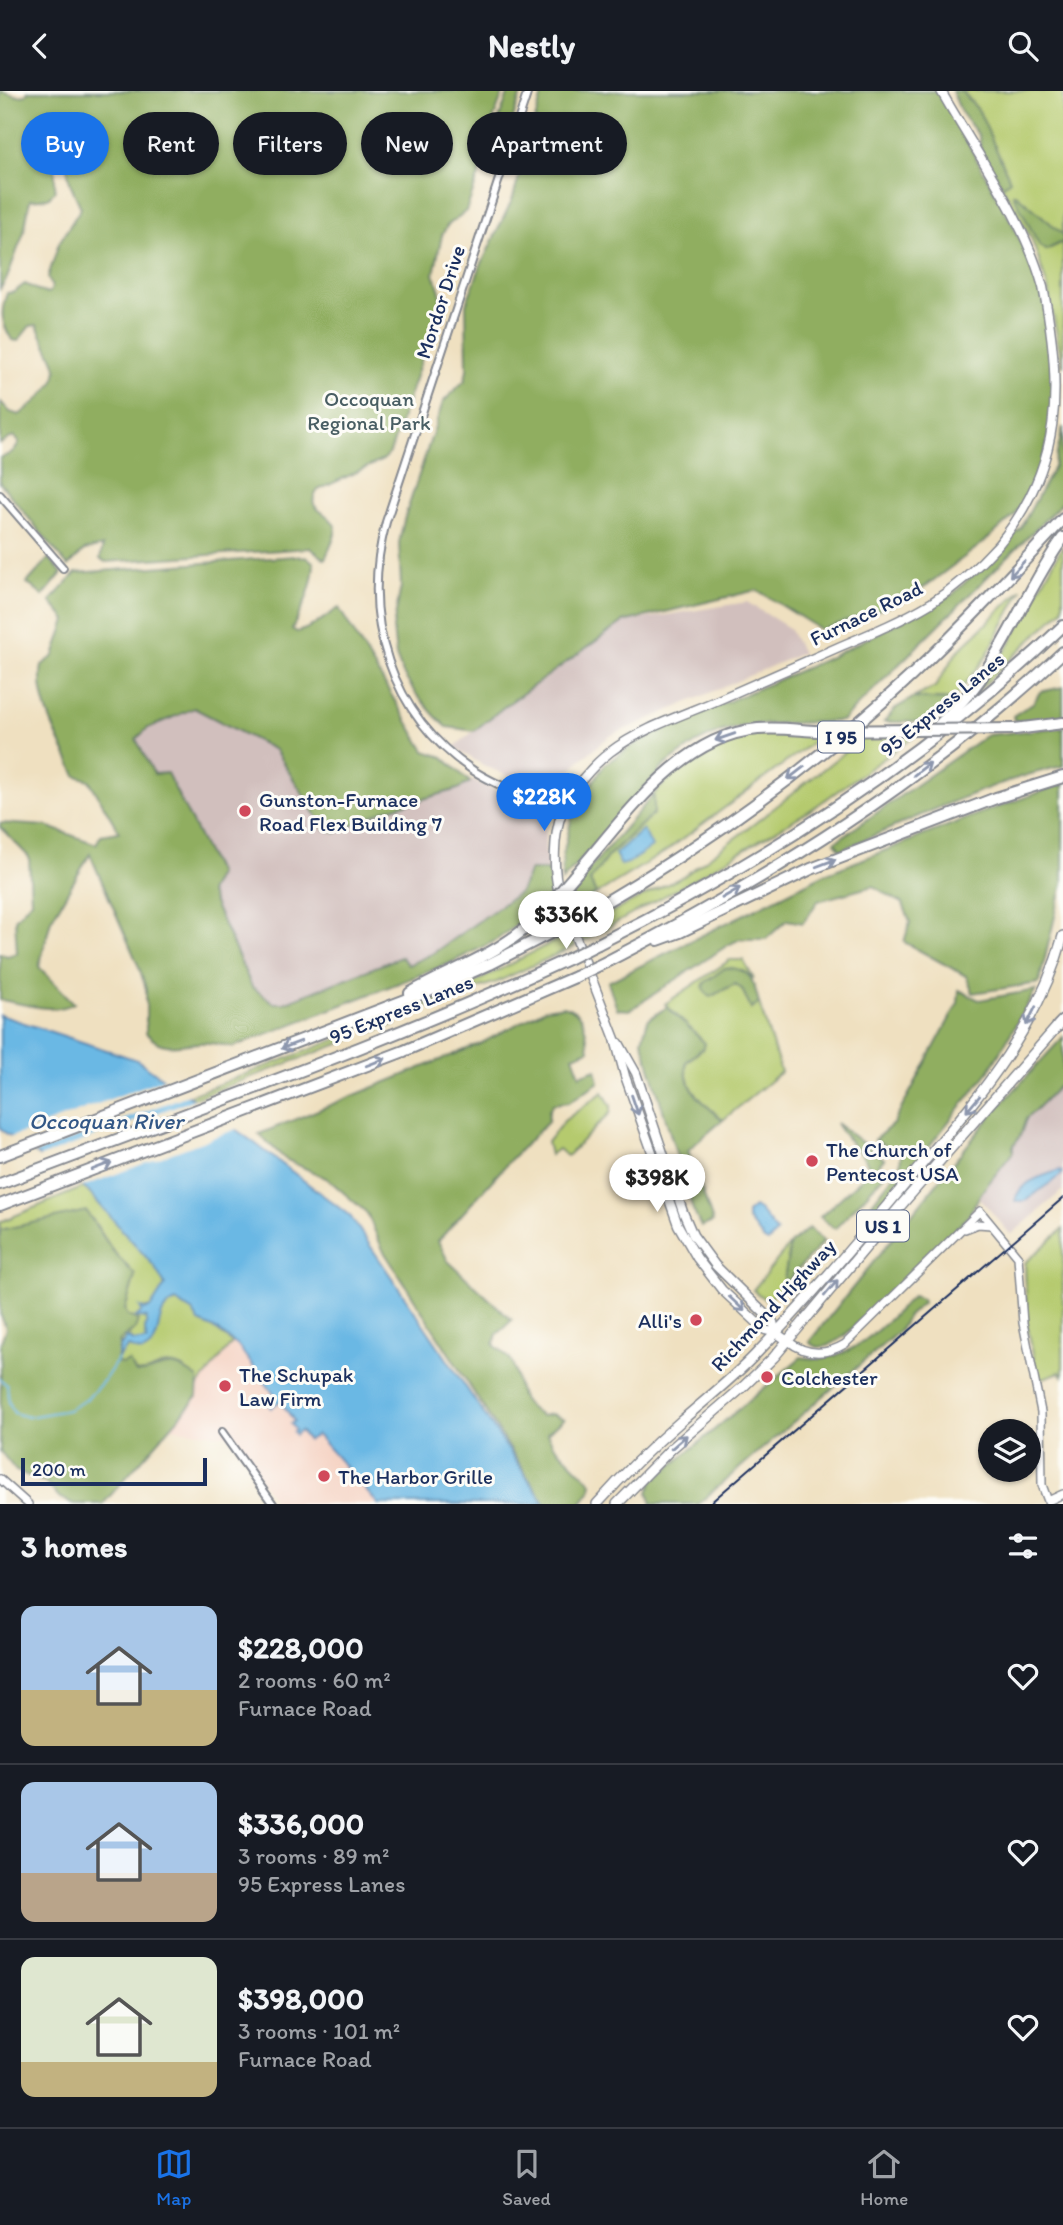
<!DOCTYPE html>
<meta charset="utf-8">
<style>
body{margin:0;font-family:Itim,sans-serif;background:#242831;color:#f1f3f6;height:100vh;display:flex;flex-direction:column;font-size:26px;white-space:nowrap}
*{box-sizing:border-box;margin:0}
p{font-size:23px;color:#9ea1a6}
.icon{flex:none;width:38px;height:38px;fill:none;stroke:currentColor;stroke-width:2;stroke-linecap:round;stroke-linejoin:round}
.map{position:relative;height:1413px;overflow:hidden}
.drawer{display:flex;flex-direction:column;background:#171b24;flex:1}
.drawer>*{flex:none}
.guide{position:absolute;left:21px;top:21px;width:700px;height:63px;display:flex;gap:14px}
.fabs{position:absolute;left:978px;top:1328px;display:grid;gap:14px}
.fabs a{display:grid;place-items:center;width:63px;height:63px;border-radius:50%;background:#171b24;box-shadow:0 2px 5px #0004;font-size:35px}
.scale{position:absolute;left:21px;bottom:18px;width:186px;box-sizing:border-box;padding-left:7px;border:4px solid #1b2f5e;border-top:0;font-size:19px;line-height:24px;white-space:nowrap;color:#1b2f5e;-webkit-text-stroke:5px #fdfcf7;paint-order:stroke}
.price{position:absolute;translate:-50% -60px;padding:0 16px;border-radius:24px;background:#fff;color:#222;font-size:23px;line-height:46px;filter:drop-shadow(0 2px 4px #0008)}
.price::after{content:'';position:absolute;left:50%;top:42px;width:21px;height:16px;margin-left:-10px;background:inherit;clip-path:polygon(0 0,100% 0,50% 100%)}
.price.on{background:#1a73e8;color:#fff}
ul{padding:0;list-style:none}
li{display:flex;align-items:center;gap:21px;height:175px;padding:0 21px}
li+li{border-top:2px solid #363941}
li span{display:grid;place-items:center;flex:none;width:196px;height:140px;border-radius:14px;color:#555}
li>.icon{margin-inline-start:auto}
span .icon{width:84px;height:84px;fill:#fffc;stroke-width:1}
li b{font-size:30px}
h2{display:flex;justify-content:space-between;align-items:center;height:84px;padding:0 21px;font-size:30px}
.pill{padding:0 24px;border-radius:32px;background:#171b24;box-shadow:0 2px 5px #0004;font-size:24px;line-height:63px}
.pill.on{background:#1a73e8;color:#fff}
header{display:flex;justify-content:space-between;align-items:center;height:91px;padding:0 21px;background:#171b24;font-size:32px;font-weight:700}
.dock{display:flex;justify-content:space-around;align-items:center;height:98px;border-top:2px solid #363941;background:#171b24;font-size:19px;color:#9ea1a6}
.dock a{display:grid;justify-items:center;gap:4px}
.dock .on{color:#1a73e8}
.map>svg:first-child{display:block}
.built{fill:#f5d2c2}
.industrial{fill:#d1bfbd}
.green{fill:#b5ca6e;stroke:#687c66;stroke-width:2}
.forest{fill:#90ae61;stroke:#566e60;stroke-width:2}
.water{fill:#6ab8e4;stroke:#4274a1;stroke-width:2}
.pier{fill:#efe0c0}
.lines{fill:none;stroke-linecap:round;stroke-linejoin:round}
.stream{stroke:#6ab8e4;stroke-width:2}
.minor-casing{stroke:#85888f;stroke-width:10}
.tertiary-casing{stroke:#85888f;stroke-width:10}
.secondary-casing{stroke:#85888f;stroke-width:11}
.primary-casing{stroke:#85888f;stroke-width:12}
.motorway-casing{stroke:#85888f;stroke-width:14}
.minor{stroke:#fff;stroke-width:6}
.tertiary{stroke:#fff;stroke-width:7}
.secondary{stroke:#fff;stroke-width:8}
.primary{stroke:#fff;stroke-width:9}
.motorway{stroke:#fff;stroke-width:10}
.rail{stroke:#1b2f5e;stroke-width:2}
.motorway-bridge-casing{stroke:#85888f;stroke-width:14;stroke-linecap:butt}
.motorway-bridge{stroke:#fff;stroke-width:10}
.oneway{stroke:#8d97ae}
.poi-dot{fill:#d1495b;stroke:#fdfcf7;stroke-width:2.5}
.labels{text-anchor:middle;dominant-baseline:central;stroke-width:6;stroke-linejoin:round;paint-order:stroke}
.shield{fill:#fdfcf7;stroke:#5f6c8c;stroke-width:2}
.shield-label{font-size:19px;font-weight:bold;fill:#1b2f5e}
.street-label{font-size:21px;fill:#1b2f5e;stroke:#fdfcf7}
.park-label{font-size:21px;fill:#495e63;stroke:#fdfcf7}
.poi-label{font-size:21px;fill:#1b2f5e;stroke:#fdfcf7;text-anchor:start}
.water-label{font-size:23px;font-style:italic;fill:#335886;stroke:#fdfcf7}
</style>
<header><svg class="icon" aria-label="back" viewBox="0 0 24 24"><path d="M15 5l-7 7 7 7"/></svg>Nestly<svg class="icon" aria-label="search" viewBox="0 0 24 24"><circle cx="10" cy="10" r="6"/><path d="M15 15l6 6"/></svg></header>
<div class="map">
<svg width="1063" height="1413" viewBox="0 0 1063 1413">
<rect width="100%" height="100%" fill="#fdfcf7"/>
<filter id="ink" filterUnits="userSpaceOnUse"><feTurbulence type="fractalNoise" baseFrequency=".0143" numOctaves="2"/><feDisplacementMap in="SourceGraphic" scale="14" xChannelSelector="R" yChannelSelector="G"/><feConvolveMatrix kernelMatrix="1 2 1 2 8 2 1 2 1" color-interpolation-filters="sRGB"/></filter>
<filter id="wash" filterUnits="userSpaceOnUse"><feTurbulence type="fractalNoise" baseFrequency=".00686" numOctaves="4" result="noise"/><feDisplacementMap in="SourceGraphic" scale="28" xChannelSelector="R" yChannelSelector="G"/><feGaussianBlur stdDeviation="1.57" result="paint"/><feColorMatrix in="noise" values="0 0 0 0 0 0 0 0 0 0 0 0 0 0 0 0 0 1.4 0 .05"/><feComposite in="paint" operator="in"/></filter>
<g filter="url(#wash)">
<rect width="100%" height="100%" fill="#efe0c0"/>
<path class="built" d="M232 1252 238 1255 277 1306 268 1313 270 1316 279 1310 294 1331 296 1343 300 1340 317 1343 378 1413H277L230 1345 169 1337 197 1306 195 1299Z"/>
<g class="industrial">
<path d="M747 511 789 537 802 562 610 645 578 671 557 701 547 703 481 673 454 656 505 615 623 531Z"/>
<path d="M194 617 275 659 325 737 363 729 385 719 458 698 473 689 541 721 546 728 545 757 548 779H530L521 801 432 863 408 874 401 867 290 911 274 912 252 896 209 801 217 783 167 682 154 683 136 648 148 637Z"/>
<path d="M1063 991V1099L1011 1144 979 1106 1013 1061V1055L1026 1028Z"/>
</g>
<g class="green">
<path d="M962 0H1063V143L1013 103 1046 159 1063 151V275L1048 198 1039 169 1031 147 1002 95 979 20Z"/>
<path d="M1063 454V518L967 610 1008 556Z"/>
<path d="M1022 498 986 566 953 609 913 607 935 596 957 561Z"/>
<path d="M921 641 812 718 691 790 582 851 578 838 684 785 755 732 865 645Z"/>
<path d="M824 643 665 761 596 803 590 790 608 765 654 722V703C680 676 713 647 752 644 776 642 800 644 824 643Z"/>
<path d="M570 842 575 855 497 891 461 902 396 928 397 933 372 941 371 937 472 893Z"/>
<path d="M730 869H743L754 888 748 883 732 877 710 905 735 893 742 898 751 918 759 912 781 981 723 1029C705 1013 683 997 686 971L704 957 702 949 665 913Z"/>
<path d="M356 941 357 946 193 1008 188 1005Z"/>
<path d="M603 1001 611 1015V1021L567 1065 558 1058 550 1064 547 1051 564 1030Z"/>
<path d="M84 1096 155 1175 165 1194 151 1216 141 1218 142 1221 139 1223 147 1226 145 1240 147 1250H134L129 1247C121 1251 118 1258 118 1267L128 1256 136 1257 157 1244C157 1229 162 1216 176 1210L193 1221 199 1231 217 1239 232 1252 195 1299 198 1293 184 1277 175 1274 165 1273 147 1281 135 1282 117 1272 120 1249 130 1243 137 1228 128 1225 125 1219 135 1184 113 1160 93 1129 82 1121 74 1124 0 1139V1131Z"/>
<path d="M1063 1138V1285L1060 1281 1038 1289 1027 1232 1025 1172Z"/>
<path d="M790 1153 783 1195 767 1210 753 1199Z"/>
</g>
<g class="forest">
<path d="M0 0 18 5 26 4 28 0H504L482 58 479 84 466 120 447 135 442 144 434 183 440 200 441 211 390 362 383 369 318 399C303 420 329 419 335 435 338 443 328 460 325 468L310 457 106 471 100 468 103 455 85 459 68 475 0 392V367C8 364 17 360 19 351L14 345 0 353V310L10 321 19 324C30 316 61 293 56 276 52 263 42 248 37 234L30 235 18 250 12 249C1 231 0 221 7 202L14 201 25 193 44 202 50 201 52 197 48 186 59 152 81 117 70 92 66 72 61 68 57 69 55 75V100L48 107 30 109 24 141 7 187 0 198Z"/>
<path d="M509 0H522L503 58 495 70 492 69C488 48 503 20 509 0Z"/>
<path d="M543 0H939L1013 134 1038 192 1050 234 1055 321 1040 381 1015 424 983 452 907 509 821 539 757 499 623 531 505 615 474 640 447 636 435 625 416 603 403 583 396 565 393 537 401 495 399 452 404 429 443 311 465 289 467 278 466 213 481 174 513 107Z"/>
<path d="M952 0H962L979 20 1010 89 1002 95 981 61 979 45 961 21Z"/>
<path d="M1013 103H1016L1063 143V151L1046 159 1039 154Z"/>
<path d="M1063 336 1062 412 842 630 748 634 719 641 696 652 665 674 562 790 563 764 573 721 605 673 644 647 833 565 952 504 1020 438 1054 376Z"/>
<path d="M295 465 308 467 314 472C313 497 303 516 292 538L297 541C315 536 324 526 339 517L425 660 443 666 470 691 458 698 385 719 336 742 325 738 275 659 194 617 148 637 136 648 154 683 167 682 218 783 209 801 252 896 274 912H284L401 866 408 874 432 863 520 801 530 779H548L553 801 519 832 495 850 448 873 233 956C222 954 210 951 199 952 175 953 163 961 146 942V898L139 876 90 763 51 829 39 876 74 912C56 924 21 912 0 909V862L7 865 17 862 15 828 31 810 29 766 0 736V732L46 735 96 753 101 744 119 741 89 689 76 685C62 652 35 611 42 574L54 565 66 529 50 510 76 482Z"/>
<path d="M49 467 62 482 43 505 27 492Z"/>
<path d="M1063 596V626L1019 631 1014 629 1013 625 1034 611 1040 601Z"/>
<path d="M913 607 953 609 948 617 932 631H884L896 617Z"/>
<path d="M1063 636V675C990 690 910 730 840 759L835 751 987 644Z"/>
<path d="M1063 693V792L1039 892 973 902 966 885 904 851 910 831 903 813 873 795 818 810 803 832 787 829 766 848H740L728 854 630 919 617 918 608 891 825 783 978 723Z"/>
<path d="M654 703V722L608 765 590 790 596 803 570 819 565 806Z"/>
<path d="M725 877C752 876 754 891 759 912L751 918 742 898 735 893 710 906 703 898 704 892Z"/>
<path d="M959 899 979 909 1036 899 989 980 915 1073 876 1117 872 1112 900 1076 901 1063 874 1049 893 1033 958 912Z"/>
<path d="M564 915C586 922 585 938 589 959L573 965 580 984 596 978 599 991 569 1011 553 1013 549 1020 548 1031 513 1066 438 1150 448 1170 512 1229 497 1243 494 1254C500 1259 511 1266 513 1274 522 1301 513 1306 541 1325L552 1323 564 1328 547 1342 553 1353 592 1392 591 1399 581 1413H545L383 1159 367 1122 328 1088 285 1068 259 1043 482 952 545 918Z"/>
<path d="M667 916 705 952 704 956 686 971C683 998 705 1013 723 1029L688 1059 713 1131 701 1136 693 1119 642 949 648 929Z"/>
<path d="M1063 946V991L1026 1028 1020 1045 1013 1055V1061L981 1102 969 1124 923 1171 844 1245C833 1253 820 1262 809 1251L995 1020Z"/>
<path d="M836 1032 884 1068 878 1075 885 1083 835 1138 820 1126 870 1080C866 1062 845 1050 836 1032Z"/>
<path d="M86 1120 113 1160 135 1184 125 1219 128 1225 138 1229 135 1238 120 1249 117 1272 123 1273 129 1270 136 1282C167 1279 166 1264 198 1287L197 1306 103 1413H74L60 1407 46 1392 16 1380 0 1360 1 1251 6 1237 0 1223V1139Z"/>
<path d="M809 1137 824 1150 783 1195 790 1153Z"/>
<path d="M913 1205 922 1208 923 1212 907 1226 900 1239 698 1413H652L648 1401 653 1390 801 1266C849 1276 881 1235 913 1205Z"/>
</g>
<g class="water">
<path d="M643 738 652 756 628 772 621 774 615 763Z"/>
<path d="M0 924 137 969 252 1050 350 1125 545 1413H378L317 1344 308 1349 300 1340 295 1344 293 1341 295 1339 291 1333 294 1330 280 1310 271 1317 268 1313 276 1306 238 1255 217 1239 199 1231 193 1221 176 1210C149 1221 168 1250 142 1261L128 1256 118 1267 120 1256 127 1247 134 1250H147L145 1240 147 1227 136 1226 142 1221 140 1216 145 1219 151 1216 165 1194 154 1175 88 1100 0 1038Z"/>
<path d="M1060 1079 1062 1081 1061 1084 1025 1110H1015C1019 1090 1044 1085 1060 1079Z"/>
<path d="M754 1116 760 1120 777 1141 768 1151 764 1149 747 1128V1122Z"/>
</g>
<g class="pier">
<path d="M168 986 191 1003 30 1064 6 1048Z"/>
<path d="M197 1007 239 1037 79 1097 35 1068Z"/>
</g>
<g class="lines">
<path class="stream" d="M0 1288 7 1294 9 1311 14 1322 28 1326 68 1319 87 1308 105 1288 118 1268"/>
</g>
</g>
<g filter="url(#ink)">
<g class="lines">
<defs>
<g id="minor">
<path d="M528 0 386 431C360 527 390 624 474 680 501 697 533 708 561 721"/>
<path d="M0 404 63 477"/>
<path d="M222 1341 273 1413"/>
</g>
<g id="tertiary">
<path d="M965 1138 978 1133 991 1134"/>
<path d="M788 1250C806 1264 825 1265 845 1253L980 1120 1018 1166 1023 1232 1041 1321 1042 1394 1048 1410 1063 1403"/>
<path d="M0 1388 28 1413"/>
</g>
<g id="secondary">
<path d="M619 952 636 982 683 1121 693 1144 715 1174 773 1231 776 1242"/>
<path d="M788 1250 776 1242 765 1239 722 1199 697 1167 678 1134 625 985 615 948 559 803C553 778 553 745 562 721 569 701 593 674 610 661 643 636 687 623 725 606 764 589 803 572 841 555 872 542 903 529 931 512 956 496 978 476 998 454 1063 375 1063 295 1043 196 1023 125 977 64 941 0"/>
</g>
<g id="primary">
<path d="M597 1413C623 1384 650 1357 680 1331 705 1309 732 1288 755 1264 814 1203 868 1137 922 1073 982 1002 1038 937 1063 845"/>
<path d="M617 1413 671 1358 744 1295 774 1266 903 1112 1062 930"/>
</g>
<g id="motorway">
<path d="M1015 638 1063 632"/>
<path d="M932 641C950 623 969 605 983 584 1013 540 1032 490 1063 447"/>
<path d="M574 785C623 730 678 645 758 638 777 636 798 639 817 640"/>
<path d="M585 823C702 756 812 677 911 585 964 535 1014 481 1063 428"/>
<path d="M658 849 680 841 811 778 996 707 1063 686"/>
<path d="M598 853C767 769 926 666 1063 535"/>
<path d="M606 871C770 787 929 688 1063 561"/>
<path d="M410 902C460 874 503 863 544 820"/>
<path d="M1058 935 1063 930"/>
<path d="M0 1065 429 900 490 873 556 839"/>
<path d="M0 1093C190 1020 383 954 568 868"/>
<path d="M0 1114 404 960 575 886"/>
</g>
</defs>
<use href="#minor" class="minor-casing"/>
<use href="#tertiary" class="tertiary-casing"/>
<use href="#secondary" class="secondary-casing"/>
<use href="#primary" class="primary-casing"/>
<use href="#motorway" class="motorway-casing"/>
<use href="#minor" class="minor"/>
<use href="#tertiary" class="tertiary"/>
<use href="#secondary" class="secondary"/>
<use href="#primary" class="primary"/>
<use href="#motorway" class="motorway"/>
<path class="rail" d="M709 1413 1063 1107"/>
<defs>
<g id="motorway-bridge">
<path d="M817 640 1015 638"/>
<path d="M544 820 574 785"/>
<path d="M556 839 585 823"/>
<path d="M568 868 598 853"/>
<path d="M575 886 606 871"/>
</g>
</defs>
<use href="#motorway-bridge" class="motorway-bridge-casing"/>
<use href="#motorway-bridge" class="motorway-bridge"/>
</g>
<defs><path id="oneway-shaft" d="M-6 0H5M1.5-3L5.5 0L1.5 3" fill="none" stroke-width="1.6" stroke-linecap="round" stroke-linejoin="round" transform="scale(1.75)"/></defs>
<g class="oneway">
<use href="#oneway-shaft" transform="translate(1017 478) rotate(133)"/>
<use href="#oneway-shaft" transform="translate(725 646) rotate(161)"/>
<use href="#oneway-shaft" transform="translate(922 678) rotate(-37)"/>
<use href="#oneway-shaft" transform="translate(796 682) rotate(142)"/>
<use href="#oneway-shaft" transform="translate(826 772) rotate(-21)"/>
<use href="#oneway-shaft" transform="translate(731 802) rotate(-30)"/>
<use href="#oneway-shaft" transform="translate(1031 925) rotate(117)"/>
<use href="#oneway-shaft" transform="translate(291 954) rotate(159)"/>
<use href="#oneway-shaft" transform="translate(376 971) rotate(-21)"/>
<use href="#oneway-shaft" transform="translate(973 1013) rotate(130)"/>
<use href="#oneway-shaft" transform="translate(635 1014) rotate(71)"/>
<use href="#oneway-shaft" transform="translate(102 1075) rotate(-21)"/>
<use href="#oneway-shaft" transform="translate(831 1197) rotate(-50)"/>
<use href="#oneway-shaft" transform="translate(737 1213) rotate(43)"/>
<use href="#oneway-shaft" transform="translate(679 1351) rotate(-41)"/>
</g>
</g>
<g class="poi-dot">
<circle cx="245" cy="720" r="7"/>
<circle cx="812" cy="1070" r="7"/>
<circle cx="696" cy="1229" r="7"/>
<circle cx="767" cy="1286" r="7"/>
<circle cx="225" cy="1295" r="7"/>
<circle cx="324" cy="1385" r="7"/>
</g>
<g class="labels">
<g class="shield">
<rect x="818" y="630.5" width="46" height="31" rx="5"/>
<rect x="857" y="1119.5" width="52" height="31" rx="5"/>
</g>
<g class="shield-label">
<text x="841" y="646">I 95</text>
<text x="883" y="1135">US 1</text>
</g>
<g class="street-label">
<text transform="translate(440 211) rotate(-72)">Mordor Drive</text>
<text transform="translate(866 522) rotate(-26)">Furnace Road</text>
<text transform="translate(942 613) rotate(-39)">95 Express Lanes</text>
<text transform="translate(401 918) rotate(-22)">95 Express Lanes</text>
<text transform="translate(773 1214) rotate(-47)">Richmond Highway</text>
</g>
<g class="park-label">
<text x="369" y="307">Occoquan<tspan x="369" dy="24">Regional Park</tspan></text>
</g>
<g class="poi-label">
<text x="259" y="708">Gunston-Furnace<tspan x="259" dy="24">Road Flex Building 7</tspan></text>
<text x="826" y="1058">The Church of<tspan x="826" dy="24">Pentecost USA</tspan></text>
<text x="682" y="1229" text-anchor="end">Alli's</text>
<text x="239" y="1283">The Schupak<tspan x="239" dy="24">Law Firm</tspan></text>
<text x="781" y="1286">Colchester</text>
<text x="338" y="1385">The Harbor Grille</text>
</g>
<g class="water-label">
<text x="106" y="1030">Occoquan River</text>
</g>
</g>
</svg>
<div class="fabs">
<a><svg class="icon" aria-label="layers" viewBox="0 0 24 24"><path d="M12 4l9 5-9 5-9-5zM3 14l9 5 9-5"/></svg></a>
</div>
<div class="scale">200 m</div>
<b class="price on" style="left:544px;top:742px">$228K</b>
<b class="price" style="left:566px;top:860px">$336K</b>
<b class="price" style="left:657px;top:1123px">$398K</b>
<div class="guide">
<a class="pill on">Buy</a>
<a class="pill">Rent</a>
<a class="pill">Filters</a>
<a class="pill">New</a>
<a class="pill">Apartment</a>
</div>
</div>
<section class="drawer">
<h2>3 homes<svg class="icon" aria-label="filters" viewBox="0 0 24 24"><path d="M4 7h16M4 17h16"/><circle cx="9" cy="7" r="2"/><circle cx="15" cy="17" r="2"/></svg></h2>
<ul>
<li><span style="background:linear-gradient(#a9c7e8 60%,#c2b280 0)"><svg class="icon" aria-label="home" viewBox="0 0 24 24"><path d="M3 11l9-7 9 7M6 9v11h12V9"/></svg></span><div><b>$228,000</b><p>2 rooms · 60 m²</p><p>Furnace Road</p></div><svg class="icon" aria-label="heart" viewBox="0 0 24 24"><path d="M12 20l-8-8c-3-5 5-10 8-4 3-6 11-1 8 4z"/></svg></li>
<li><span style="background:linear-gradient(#a9c7e8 65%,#b9a48a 0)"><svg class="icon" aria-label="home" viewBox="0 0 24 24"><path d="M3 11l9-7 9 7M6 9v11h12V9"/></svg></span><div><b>$336,000</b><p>3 rooms · 89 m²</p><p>95 Express Lanes</p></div><svg class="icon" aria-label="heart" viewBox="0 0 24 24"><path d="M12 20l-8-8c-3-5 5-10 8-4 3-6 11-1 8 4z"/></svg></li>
<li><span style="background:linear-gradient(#dfe7d0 75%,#c2b280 0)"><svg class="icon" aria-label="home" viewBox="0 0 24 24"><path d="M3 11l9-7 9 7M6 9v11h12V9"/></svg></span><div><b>$398,000</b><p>3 rooms · 101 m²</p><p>Furnace Road</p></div><svg class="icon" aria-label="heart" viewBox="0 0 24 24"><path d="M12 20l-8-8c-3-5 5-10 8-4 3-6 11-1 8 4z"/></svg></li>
</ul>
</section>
<nav class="dock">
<a class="on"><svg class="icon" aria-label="map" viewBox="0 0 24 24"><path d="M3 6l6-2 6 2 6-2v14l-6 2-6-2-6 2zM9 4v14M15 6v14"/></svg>Map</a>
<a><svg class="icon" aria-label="saved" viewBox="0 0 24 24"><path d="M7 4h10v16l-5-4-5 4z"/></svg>Saved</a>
<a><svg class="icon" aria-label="home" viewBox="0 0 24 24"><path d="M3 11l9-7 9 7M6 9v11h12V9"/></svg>Home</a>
</nav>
